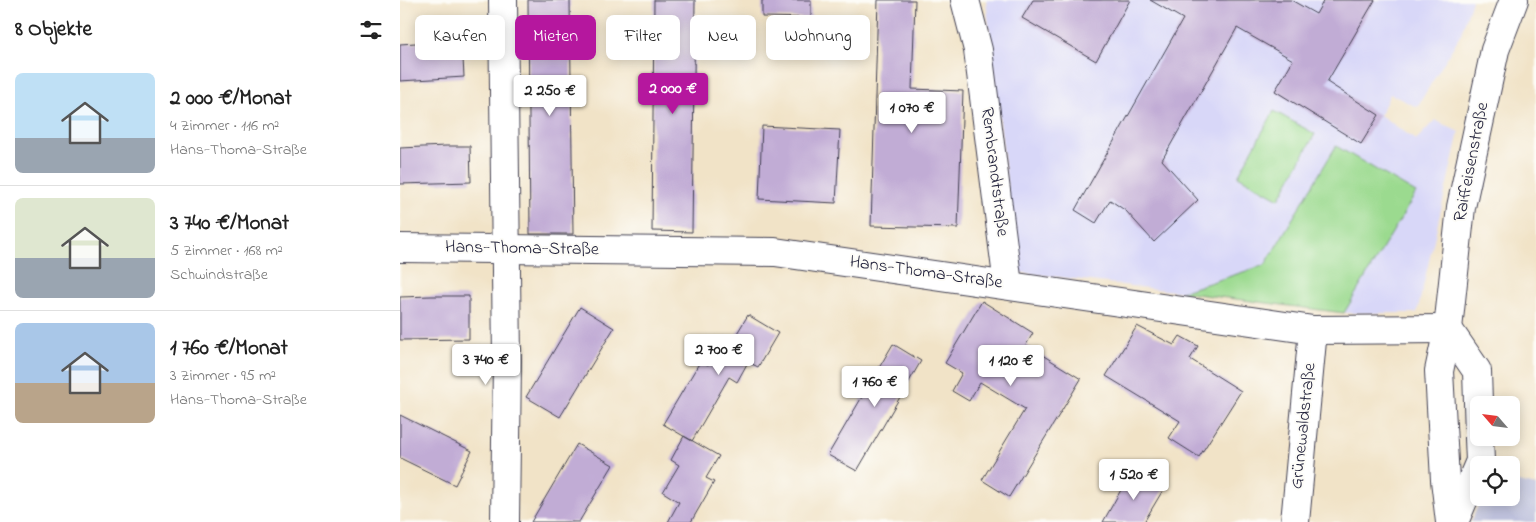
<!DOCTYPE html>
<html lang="de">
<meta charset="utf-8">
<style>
body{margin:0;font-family:"Indie Flower",sans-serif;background:#f6f6f6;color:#222;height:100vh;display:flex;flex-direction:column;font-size:19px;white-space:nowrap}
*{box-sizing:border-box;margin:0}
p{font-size:16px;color:#767676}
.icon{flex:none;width:28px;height:28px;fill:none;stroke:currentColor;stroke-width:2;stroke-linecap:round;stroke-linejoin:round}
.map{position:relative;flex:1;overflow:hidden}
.details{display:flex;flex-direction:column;background:#fff;width:400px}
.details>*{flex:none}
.banner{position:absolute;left:15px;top:15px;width:475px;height:45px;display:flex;gap:10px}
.needle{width:32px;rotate:298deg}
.tools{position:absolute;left:1070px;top:396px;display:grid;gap:10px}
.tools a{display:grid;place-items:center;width:50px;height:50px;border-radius:8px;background:#fff;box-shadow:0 2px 12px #0003;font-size:25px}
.price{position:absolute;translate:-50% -42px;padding:0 11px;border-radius:5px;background:#fff;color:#222;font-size:16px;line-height:32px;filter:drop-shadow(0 1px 2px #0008)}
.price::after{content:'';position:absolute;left:50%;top:30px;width:15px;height:11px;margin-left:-8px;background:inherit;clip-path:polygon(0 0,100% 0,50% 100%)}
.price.active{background:#b5179e;color:#fff}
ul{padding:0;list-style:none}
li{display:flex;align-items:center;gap:15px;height:125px;padding:0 15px}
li+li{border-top:1px solid #e0e0e0}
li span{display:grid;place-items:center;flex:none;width:140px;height:100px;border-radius:8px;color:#555}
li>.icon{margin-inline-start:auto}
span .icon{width:60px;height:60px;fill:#fffc;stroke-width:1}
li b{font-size:21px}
h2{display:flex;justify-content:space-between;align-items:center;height:60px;padding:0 15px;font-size:21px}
.chip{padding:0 18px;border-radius:8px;background:#fff;box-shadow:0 2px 12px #0003;font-size:18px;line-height:45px}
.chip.active{background:#b5179e;color:#fff}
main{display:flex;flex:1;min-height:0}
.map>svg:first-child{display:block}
.built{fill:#d8d7f8}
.industrial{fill:#bfc2dd}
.green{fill:#9bda8f;stroke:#5e7e65}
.building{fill:#c1acd5}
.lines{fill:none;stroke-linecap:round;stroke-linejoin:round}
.minor-casing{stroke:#413f50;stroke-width:30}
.minor{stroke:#fff;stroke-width:28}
.labels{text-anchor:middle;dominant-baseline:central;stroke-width:4;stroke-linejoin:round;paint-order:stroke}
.street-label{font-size:18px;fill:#22223b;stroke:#fdfcf7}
</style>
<main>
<section class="details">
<h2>8 Objekte<svg class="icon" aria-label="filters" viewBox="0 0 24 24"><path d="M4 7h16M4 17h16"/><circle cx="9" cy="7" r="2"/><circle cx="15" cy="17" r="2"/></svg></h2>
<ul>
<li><span style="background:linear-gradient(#bfe0f5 65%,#9aa5b1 0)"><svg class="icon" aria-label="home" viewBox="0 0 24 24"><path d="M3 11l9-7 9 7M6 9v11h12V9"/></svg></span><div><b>2 000 €/Monat</b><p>4 Zimmer · 116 m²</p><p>Hans-Thoma-Straße</p></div></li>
<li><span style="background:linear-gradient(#dfe7d0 60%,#9aa5b1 0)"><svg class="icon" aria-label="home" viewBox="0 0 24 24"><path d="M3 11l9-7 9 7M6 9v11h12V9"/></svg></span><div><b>3 740 €/Monat</b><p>5 Zimmer · 168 m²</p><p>Schwindstraße</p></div></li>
<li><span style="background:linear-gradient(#a9c7e8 60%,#b9a48a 0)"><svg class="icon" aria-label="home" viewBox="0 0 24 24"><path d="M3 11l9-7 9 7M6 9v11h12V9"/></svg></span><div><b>1 760 €/Monat</b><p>3 Zimmer · 95 m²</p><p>Hans-Thoma-Straße</p></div></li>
</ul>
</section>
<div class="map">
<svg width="1136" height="522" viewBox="0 0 1136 522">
<rect width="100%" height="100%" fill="#fdfcf7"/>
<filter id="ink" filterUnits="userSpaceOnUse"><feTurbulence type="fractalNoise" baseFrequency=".02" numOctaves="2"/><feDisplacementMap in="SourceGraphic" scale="10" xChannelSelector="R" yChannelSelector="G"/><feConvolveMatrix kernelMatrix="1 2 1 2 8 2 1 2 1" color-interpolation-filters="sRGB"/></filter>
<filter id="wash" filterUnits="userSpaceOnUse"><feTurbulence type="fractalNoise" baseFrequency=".0096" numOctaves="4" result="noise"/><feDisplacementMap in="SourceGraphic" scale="20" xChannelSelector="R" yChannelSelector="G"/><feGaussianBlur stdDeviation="1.12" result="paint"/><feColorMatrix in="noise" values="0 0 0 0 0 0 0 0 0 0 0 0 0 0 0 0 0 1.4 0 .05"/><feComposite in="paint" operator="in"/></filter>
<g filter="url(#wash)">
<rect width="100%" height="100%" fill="#f1e3c7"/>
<path class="built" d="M586 0H1072L1061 34 1017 107 990 94 980 115 1016 140 1035 120 1059 132 1017 313H944L865 265 781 292 617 272Z"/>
<path class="industrial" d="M1111 480 1136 486V522H1071L1081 498H1111Z"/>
<g class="green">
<path d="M874 111 915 134 879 199 838 176Z"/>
<path d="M936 146 1016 193 944 313 781 292 865 265Z"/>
</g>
<g id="blocks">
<g class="building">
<path d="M128 0H170L173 234H130Z"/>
<path d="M254 0H295L292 232 252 231Z"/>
<path d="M362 0H411V18L362 17Z"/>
<path d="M478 0H515L512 89 563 91 558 228 471 226Z"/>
<path d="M633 0H730L696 61 622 18Z"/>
<path d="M750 0H891L916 14 924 0H975L927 82 979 115 961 144 875 91 893 60 837 28 762 160 798 200 754 242 726 211 710 200 696 223 675 210 783 19Z"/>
<path d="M62 40 64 77 0 81V44Z"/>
<path d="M362 126 440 130 436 203 359 199Z"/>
<path d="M46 146H70L71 182 0 184V148Z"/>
<path d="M31 296H69V339L0 340V297Z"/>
<path d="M582 301 633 333 626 345 681 379 609 497 582 480 625 409 580 382 569 401 552 391 562 373 545 363Z"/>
<path d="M180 307 214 328 160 417 126 397Z"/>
<path d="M348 315 378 333 358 367 348 362 337 382 329 377 292 441 263 424 301 360 308 365 325 336 333 340Z"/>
<path d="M737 326 774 345 780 336 798 346 790 359 841 391 799 457 769 438 780 421 706 376Z"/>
<path d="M493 344 521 361 457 471 428 455Z"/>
<path d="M0 415 72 451 55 485 0 458Z"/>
<path d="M284 436 319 456 306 478 314 482 291 522H268L279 502 263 492 279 465 271 460Z"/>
<path d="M177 444 213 465 179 522H131Z"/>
<path d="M731 472 763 490 744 522H703Z"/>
</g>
</g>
</g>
<g filter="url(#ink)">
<use href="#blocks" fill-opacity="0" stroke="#413f50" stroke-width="1"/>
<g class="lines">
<defs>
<g id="minor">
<path d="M103 0 107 361 105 522"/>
<path d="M565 0 578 50 608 285"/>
<path d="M0 248 375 252 913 330 1048 329"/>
<path d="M1048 329 1077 371 1079 434"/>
<path d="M895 522 913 330"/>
<path d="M1050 522 1045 480 1039 371 1048 329 1061 207 1095 50 1114 0"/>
<path d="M1054 522 1080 461 1079 438"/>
</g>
</defs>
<use href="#minor" class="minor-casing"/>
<use href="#minor" class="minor"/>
</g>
</g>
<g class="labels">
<g class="street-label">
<text transform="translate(1072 162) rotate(-79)">Raiffeisenstraße</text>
<text transform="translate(594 172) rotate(83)">Rembrandtstraße</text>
<text transform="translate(122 249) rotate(1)">Hans-Thoma-Straße</text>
<text transform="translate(526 273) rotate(8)">Hans-Thoma-Straße</text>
<text transform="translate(904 426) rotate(-84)">Grünewaldstraße</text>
</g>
</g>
</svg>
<div class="tools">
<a><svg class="needle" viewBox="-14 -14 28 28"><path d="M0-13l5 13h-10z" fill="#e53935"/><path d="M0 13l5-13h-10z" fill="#767676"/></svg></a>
<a><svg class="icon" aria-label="locate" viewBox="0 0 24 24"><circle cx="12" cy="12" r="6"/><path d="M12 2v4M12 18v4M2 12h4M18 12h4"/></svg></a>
</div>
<b class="price active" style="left:273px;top:115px">2 000 €</b>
<b class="price" style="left:150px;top:117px">2 250 €</b>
<b class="price" style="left:512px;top:134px">1 070 €</b>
<b class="price" style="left:319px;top:376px">2 700 €</b>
<b class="price" style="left:86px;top:386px">3 740 €</b>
<b class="price" style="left:611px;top:387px">1 120 €</b>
<b class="price" style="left:475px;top:408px">1 760 €</b>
<b class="price" style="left:734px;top:501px">1 520 €</b>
<div class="banner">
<a class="chip">Kaufen</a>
<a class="chip active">Mieten</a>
<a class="chip">Filter</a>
<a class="chip">Neu</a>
<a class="chip">Wohnung</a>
</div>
</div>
</main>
